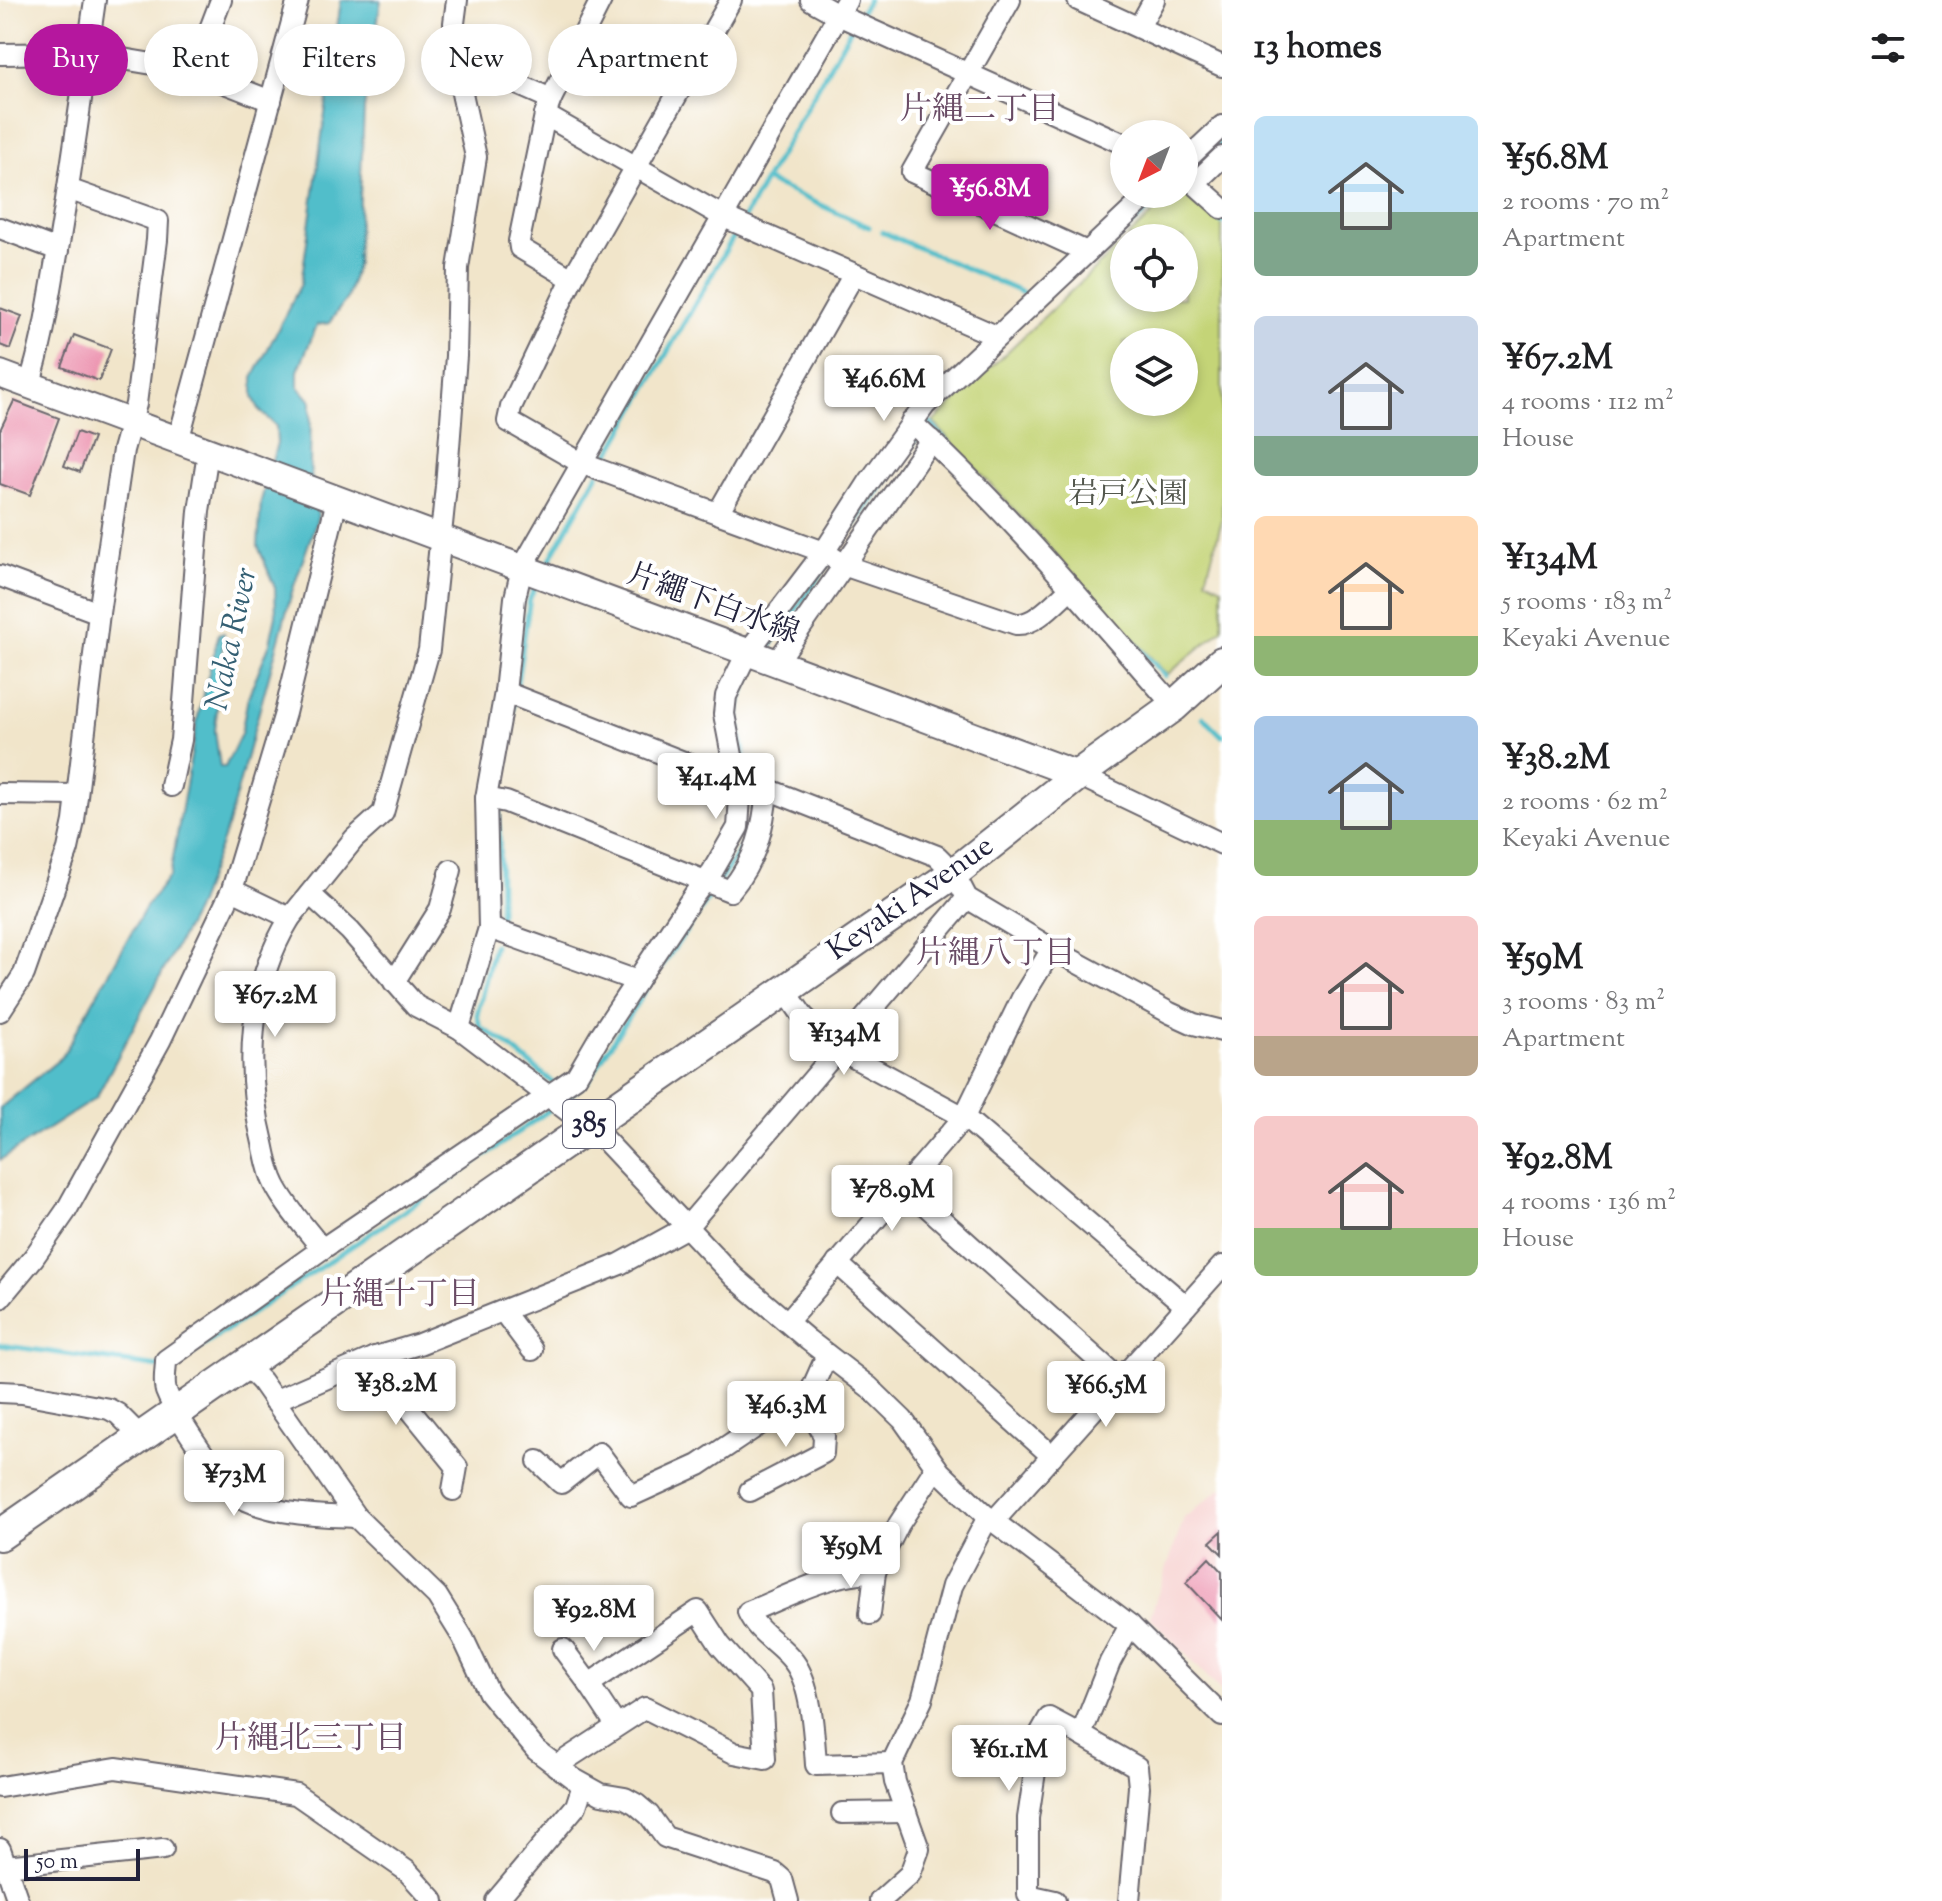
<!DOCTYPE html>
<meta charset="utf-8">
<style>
body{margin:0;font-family:"Sorts Mill Goudy","Noto Serif JP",serif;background:#f2f2f2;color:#202124;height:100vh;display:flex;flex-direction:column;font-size:30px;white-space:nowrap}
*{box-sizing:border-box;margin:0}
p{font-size:26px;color:#757577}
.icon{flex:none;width:44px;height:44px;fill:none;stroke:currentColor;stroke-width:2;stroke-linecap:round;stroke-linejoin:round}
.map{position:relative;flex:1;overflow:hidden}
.sheet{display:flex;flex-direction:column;background:#fff;width:720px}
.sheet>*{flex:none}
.guide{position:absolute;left:24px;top:24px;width:760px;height:72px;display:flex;gap:16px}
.needle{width:52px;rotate:222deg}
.fabs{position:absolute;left:1110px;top:120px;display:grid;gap:16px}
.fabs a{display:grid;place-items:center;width:88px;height:88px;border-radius:50%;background:#fff;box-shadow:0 4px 12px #0003;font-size:40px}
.scale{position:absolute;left:24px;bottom:20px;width:116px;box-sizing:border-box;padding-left:8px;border:4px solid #22223b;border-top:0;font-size:22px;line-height:28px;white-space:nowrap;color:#22223b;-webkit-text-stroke:6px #fff;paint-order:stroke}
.price{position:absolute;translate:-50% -68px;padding:0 18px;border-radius:8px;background:#fff;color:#222;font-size:26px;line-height:52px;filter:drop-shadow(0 2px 4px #0008)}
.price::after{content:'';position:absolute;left:50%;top:48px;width:24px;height:18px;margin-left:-12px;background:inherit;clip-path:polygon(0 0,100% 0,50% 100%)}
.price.current{background:#b5179e;color:#fff}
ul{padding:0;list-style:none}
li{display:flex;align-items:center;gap:24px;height:200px;padding:0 32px}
li span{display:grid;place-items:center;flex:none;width:224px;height:160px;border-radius:12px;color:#555}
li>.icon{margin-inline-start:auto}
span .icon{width:96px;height:96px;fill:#fffc;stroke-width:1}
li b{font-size:34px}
h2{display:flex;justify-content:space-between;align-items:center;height:96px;padding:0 32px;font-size:34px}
.chip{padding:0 28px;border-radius:36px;background:#fff;box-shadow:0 4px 12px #0003;font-size:28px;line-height:72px}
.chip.current{background:#b5179e;color:#fff}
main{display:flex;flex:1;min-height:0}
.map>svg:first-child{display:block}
.built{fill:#f7d0cf}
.green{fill:#c4d477;stroke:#737b59;stroke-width:2;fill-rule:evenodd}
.water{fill:#51beca;stroke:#3a7082;stroke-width:2}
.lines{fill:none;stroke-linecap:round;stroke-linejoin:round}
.stream{stroke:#51beca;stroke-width:5}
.building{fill:#ed97b2}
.minor-casing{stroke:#6a666d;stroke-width:24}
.major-casing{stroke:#6a666d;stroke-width:30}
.highway-casing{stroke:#6a666d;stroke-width:34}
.minor{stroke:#fff;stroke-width:20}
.major{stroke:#fff;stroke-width:26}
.highway{stroke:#fff;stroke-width:30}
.labels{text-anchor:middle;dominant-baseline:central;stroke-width:8;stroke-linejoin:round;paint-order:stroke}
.shield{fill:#fff;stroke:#646476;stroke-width:2}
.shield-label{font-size:28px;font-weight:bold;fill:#22223b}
.park-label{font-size:30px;fill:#53574d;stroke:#fff}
.street-label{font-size:30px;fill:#22223b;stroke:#fff}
.neighbourhood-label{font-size:32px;fill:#694b65;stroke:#fff}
.water-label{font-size:32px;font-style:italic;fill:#356074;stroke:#fff}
</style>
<main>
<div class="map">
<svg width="1222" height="1901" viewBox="0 0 1222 1901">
<rect width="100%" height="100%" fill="#fff"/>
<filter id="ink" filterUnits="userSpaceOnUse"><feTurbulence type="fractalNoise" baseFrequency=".0125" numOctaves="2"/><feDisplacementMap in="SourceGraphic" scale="16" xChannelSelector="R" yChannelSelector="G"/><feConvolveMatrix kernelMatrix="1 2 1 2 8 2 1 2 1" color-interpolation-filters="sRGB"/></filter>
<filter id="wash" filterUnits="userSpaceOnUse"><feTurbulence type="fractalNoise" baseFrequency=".006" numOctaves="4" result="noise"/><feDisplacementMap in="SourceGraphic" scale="32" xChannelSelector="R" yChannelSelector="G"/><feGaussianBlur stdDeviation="1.8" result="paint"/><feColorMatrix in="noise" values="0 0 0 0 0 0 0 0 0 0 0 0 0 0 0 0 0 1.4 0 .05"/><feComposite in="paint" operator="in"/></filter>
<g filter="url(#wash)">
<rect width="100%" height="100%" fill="#f1e5ca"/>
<path class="built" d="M1222 1488V1692L1150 1617 1184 1518Z"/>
<path class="green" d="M1184 187 1222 223V520L1206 579 1222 587V629L1167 675 933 422 1124 241V298H1184V238H1127L1173 194H1184ZM1124 342H1184V402H1124Z"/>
<path class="water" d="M341 0H381L364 109 357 263 347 298 329 323 317 325 298 371V386L311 401 310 467 318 516 292 592 227 828 195 911 96 1098 0 1160V1108L62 1057 147 905 170 875 199 711 219 633H224L215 731 220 767H225L241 734 248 697 270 643 276 615 275 588 258 546 261 501 277 443 276 426 260 411 253 397V378L301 284Z"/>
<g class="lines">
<g class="stream">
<path d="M858 17 868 0"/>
<path d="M1190 172 1222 142"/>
<path d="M765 180 869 227"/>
<path d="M1211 211 1222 222"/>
<path d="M744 218 853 25"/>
<path d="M882 232 1030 296"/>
<path d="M1090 263 1166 194"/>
<path d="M927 420 952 448"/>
<path d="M603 465 739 227"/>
<path d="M844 539 918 437"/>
<path d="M544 570 598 474"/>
<path d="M1108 615 1165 676"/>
<path d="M767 651 830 561"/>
<path d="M516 689 530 598 538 582"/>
<path d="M1203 717 1222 736"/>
<path d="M751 782C741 733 727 710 757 666"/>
<path d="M500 796 514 703"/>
<path d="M720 881C736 855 760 825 753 791"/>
<path d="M498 924 500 912 499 806"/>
<path d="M494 945 477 1015 480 1027 504 1042 555 1084"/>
<path d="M563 1100 588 1081 644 992 715 889"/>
<path d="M0 1345 160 1367"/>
<path d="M170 1368 452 1179 555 1106"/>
</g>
</g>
<g id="blocks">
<g class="building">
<path d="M0 308 22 316 10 349 0 345Z"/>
<path d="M74 335 111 349 99 381 62 367Z"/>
<path d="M14 401 59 418 30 495 0 484V430Z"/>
<path d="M77 432 93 438 80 472 64 466Z"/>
<path d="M1222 1531V1554L1210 1542Z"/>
<path d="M1209 1558 1222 1572V1620L1186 1582Z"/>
</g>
</g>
</g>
<g filter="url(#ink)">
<use href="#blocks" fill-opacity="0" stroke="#6a666d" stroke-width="2"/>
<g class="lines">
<defs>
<g id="minor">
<path d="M731 0 572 279 511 407 508 421 583 464 824 552 846 566 1016 624C1035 626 1056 601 1071 588"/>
<path d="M811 0 838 15 1124 144"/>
<path d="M847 0 522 568 515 598 505 692 486 798 489 928 459 1028 602 1137 734 1277 808 1340 869 1387 903 1420 940 1472 984 1514 1130 1625 1222 1716"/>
<path d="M1010 0 912 172 1087 252"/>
<path d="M1078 0 1222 66"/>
<path d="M1139 27 1154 0"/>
<path d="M0 54 87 53 194 71 271 101"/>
<path d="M194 71 221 0"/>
<path d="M494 74 551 99"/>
<path d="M545 115 551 99 601 0"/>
<path d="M1184 162 1222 126"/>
<path d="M1184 174 1222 208"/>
<path d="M1196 182 1222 157"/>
<path d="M0 228 58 250"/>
<path d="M572 279 520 248 519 241 545 115 724 217 996 336"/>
<path d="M29 385C42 347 48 306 55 266 71 178 82 89 95 0"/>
<path d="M911 422C1006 509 1089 609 1174 706"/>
<path d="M178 441 298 0"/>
<path d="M718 513 854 274"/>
<path d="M0 576 99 613"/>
<path d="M777 662 931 440"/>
<path d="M505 692 737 783 767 789 937 856 954 873 967 898 1052 949 1170 1013 1194 1024 1222 1031"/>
<path d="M1078 775 1222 844"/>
<path d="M171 786 181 740 199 511 208 452"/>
<path d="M0 794 77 795"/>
<path d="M486 798 506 802 730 891C756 860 764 828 767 789"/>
<path d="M232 890 290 918"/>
<path d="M310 894 350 931 416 1006 459 1028"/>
<path d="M489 928 637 981"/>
<path d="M394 982 440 909 451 870"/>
<path d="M784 989 803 1016 838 1049 964 1117 1186 1306"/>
<path d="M0 1011 24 974 68 849 74 821 99 613 123 450 136 404 157 240 158 221 68 189"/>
<path d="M904 1186 1120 1380"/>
<path d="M322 1249C306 1228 286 1207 275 1185 268 1172 266 1156 263 1143 244 1068 249 985 290 918L354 839 383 813 429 650 446 486 456 356 458 268 476 157 458 75 454 23 457 0"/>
<path d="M837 1263 1052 1456"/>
<path d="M0 1298 34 1257 66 1211 160 1041 232 890 285 713 337 500"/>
<path d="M503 1311 532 1350"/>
<path d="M788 1321 964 1117 1022 998 1052 949"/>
<path d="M375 1357 401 1398 457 1467 453 1490"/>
<path d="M244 1364 261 1381 356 1517 437 1596 463 1638 489 1693 536 1750 574 1779 601 1794 625 1798 636 1804 649 1815 665 1837 775 1873 782 1879 788 1901"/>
<path d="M0 1392 22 1393 109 1409 118 1414 140 1436"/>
<path d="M274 1401 375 1357 419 1344 620 1264 687 1227 967 898"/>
<path d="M806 1402 827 1355"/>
<path d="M538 1461 561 1483 599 1453 631 1496 699 1465 796 1400 806 1402"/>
<path d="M750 1491 823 1453 824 1436 806 1402"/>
<path d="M356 1517C320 1516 279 1515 246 1500 223 1489 176 1416 166 1391 163 1382 166 1369 166 1360L322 1249 576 1077 600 1036 694 895 712 872 738 827 740 797 724 714 726 696 747 653 824 552 869 482 925 405 1149 194"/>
<path d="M993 1522 1222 1266"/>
<path d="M870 1614 875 1572"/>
<path d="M563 1649 589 1684"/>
<path d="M892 1763 816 1765C814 1736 812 1686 794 1662 780 1643 758 1634 748 1612 788 1596 831 1572 875 1572L899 1524 936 1467"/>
<path d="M556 1766 645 1708 734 1753 765 1759 761 1691 720 1645 698 1611 589 1684 616 1725"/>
<path d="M0 1787 116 1768 296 1794 407 1871 434 1901"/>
<path d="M842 1813 906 1812"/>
<path d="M0 1849 18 1901"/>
<path d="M6 1866 163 1849"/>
<path d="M496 1901 576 1806 583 1785"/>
<path d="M880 1901 910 1874 919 1849 895 1782 892 1763 922 1700 952 1586 988 1517"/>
<path d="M1055 1901 1028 1895V1818L1041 1732 1049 1718 1081 1735"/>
<path d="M1129 1901 1139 1787 1137 1767 1081 1735 1110 1662 1130 1625"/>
</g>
<path id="major" d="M0 374 1078 775"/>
<path id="highway" d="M0 1535 954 873 1078 775 1174 706 1222 662"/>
</defs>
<use href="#minor" class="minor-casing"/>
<use href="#major" class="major-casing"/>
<use href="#highway" class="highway-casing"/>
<use href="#minor" class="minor"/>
<use href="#major" class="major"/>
<use href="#highway" class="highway"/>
</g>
</g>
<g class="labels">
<rect class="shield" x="563" y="1100" width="52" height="48" rx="6"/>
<g class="shield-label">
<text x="589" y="1124">385</text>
</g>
<g class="park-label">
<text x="1128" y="495">岩戸公園</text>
</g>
<g class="street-label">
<text transform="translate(713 605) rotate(20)">片繩下白水線</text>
<text transform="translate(911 899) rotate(-35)">Keyaki Avenue</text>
</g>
<g class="neighbourhood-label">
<text x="980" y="111">片縄二丁目</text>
<text x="996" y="955">片縄八丁目</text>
<text x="400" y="1296">片縄十丁目</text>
<text x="311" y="1740">片縄北三丁目</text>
</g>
<g class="water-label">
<text transform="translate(233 639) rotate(-78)">Naka River</text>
</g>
</g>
</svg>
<div class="fabs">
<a><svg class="needle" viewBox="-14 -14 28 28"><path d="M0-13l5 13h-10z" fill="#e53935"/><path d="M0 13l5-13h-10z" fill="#757577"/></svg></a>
<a><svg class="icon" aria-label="locate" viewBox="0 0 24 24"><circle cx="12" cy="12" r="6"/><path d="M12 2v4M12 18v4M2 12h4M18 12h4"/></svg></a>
<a><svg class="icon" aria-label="layers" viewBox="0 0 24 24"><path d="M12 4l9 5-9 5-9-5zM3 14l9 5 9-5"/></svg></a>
</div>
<div class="scale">50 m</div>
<b class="price current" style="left:990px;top:232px">¥56.8M</b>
<b class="price" style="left:884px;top:423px">¥46.6M</b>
<b class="price" style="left:716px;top:821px">¥41.4M</b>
<b class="price" style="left:275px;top:1039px">¥67.2M</b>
<b class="price" style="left:844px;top:1077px">¥134M</b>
<b class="price" style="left:892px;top:1233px">¥78.9M</b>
<b class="price" style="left:396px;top:1427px">¥38.2M</b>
<b class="price" style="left:1106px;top:1429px">¥66.5M</b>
<b class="price" style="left:786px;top:1449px">¥46.3M</b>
<b class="price" style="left:234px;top:1518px">¥73M</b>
<b class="price" style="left:851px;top:1590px">¥59M</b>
<b class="price" style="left:594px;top:1653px">¥92.8M</b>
<b class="price" style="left:1009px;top:1793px">¥61.1M</b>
<div class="guide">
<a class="chip current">Buy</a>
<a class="chip">Rent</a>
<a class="chip">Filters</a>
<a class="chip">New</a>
<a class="chip">Apartment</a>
</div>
</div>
<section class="sheet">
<h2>13 homes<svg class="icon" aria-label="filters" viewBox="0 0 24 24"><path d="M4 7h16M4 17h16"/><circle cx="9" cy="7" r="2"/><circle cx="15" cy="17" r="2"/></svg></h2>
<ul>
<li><span style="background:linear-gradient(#bfe0f5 60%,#7fa58c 0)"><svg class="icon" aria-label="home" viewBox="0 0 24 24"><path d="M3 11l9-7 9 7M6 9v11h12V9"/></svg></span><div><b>¥56.8M</b><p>2 rooms · 70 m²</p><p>Apartment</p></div></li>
<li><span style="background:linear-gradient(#c9d6e8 75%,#7fa58c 0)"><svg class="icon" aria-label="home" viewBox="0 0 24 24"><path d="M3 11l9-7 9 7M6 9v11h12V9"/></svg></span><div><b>¥67.2M</b><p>4 rooms · 112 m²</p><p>House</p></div></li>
<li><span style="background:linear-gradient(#ffd9b3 75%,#8fb573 0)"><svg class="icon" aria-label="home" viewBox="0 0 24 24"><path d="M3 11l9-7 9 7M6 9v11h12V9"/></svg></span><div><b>¥134M</b><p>5 rooms · 183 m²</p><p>Keyaki Avenue</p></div></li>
<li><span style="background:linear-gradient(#a9c7e8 65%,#8fb573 0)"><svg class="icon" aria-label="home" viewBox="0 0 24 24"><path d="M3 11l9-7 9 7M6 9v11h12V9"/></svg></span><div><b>¥38.2M</b><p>2 rooms · 62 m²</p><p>Keyaki Avenue</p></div></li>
<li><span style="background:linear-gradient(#f6c9c9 75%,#b9a48a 0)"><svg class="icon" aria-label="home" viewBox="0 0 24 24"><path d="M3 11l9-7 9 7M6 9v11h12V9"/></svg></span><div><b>¥59M</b><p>3 rooms · 83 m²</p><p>Apartment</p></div></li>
<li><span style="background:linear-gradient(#f6c9c9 70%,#8fb573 0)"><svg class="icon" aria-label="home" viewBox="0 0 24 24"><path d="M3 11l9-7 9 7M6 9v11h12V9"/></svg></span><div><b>¥92.8M</b><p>4 rooms · 136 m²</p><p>House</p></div></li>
</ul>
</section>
</main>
